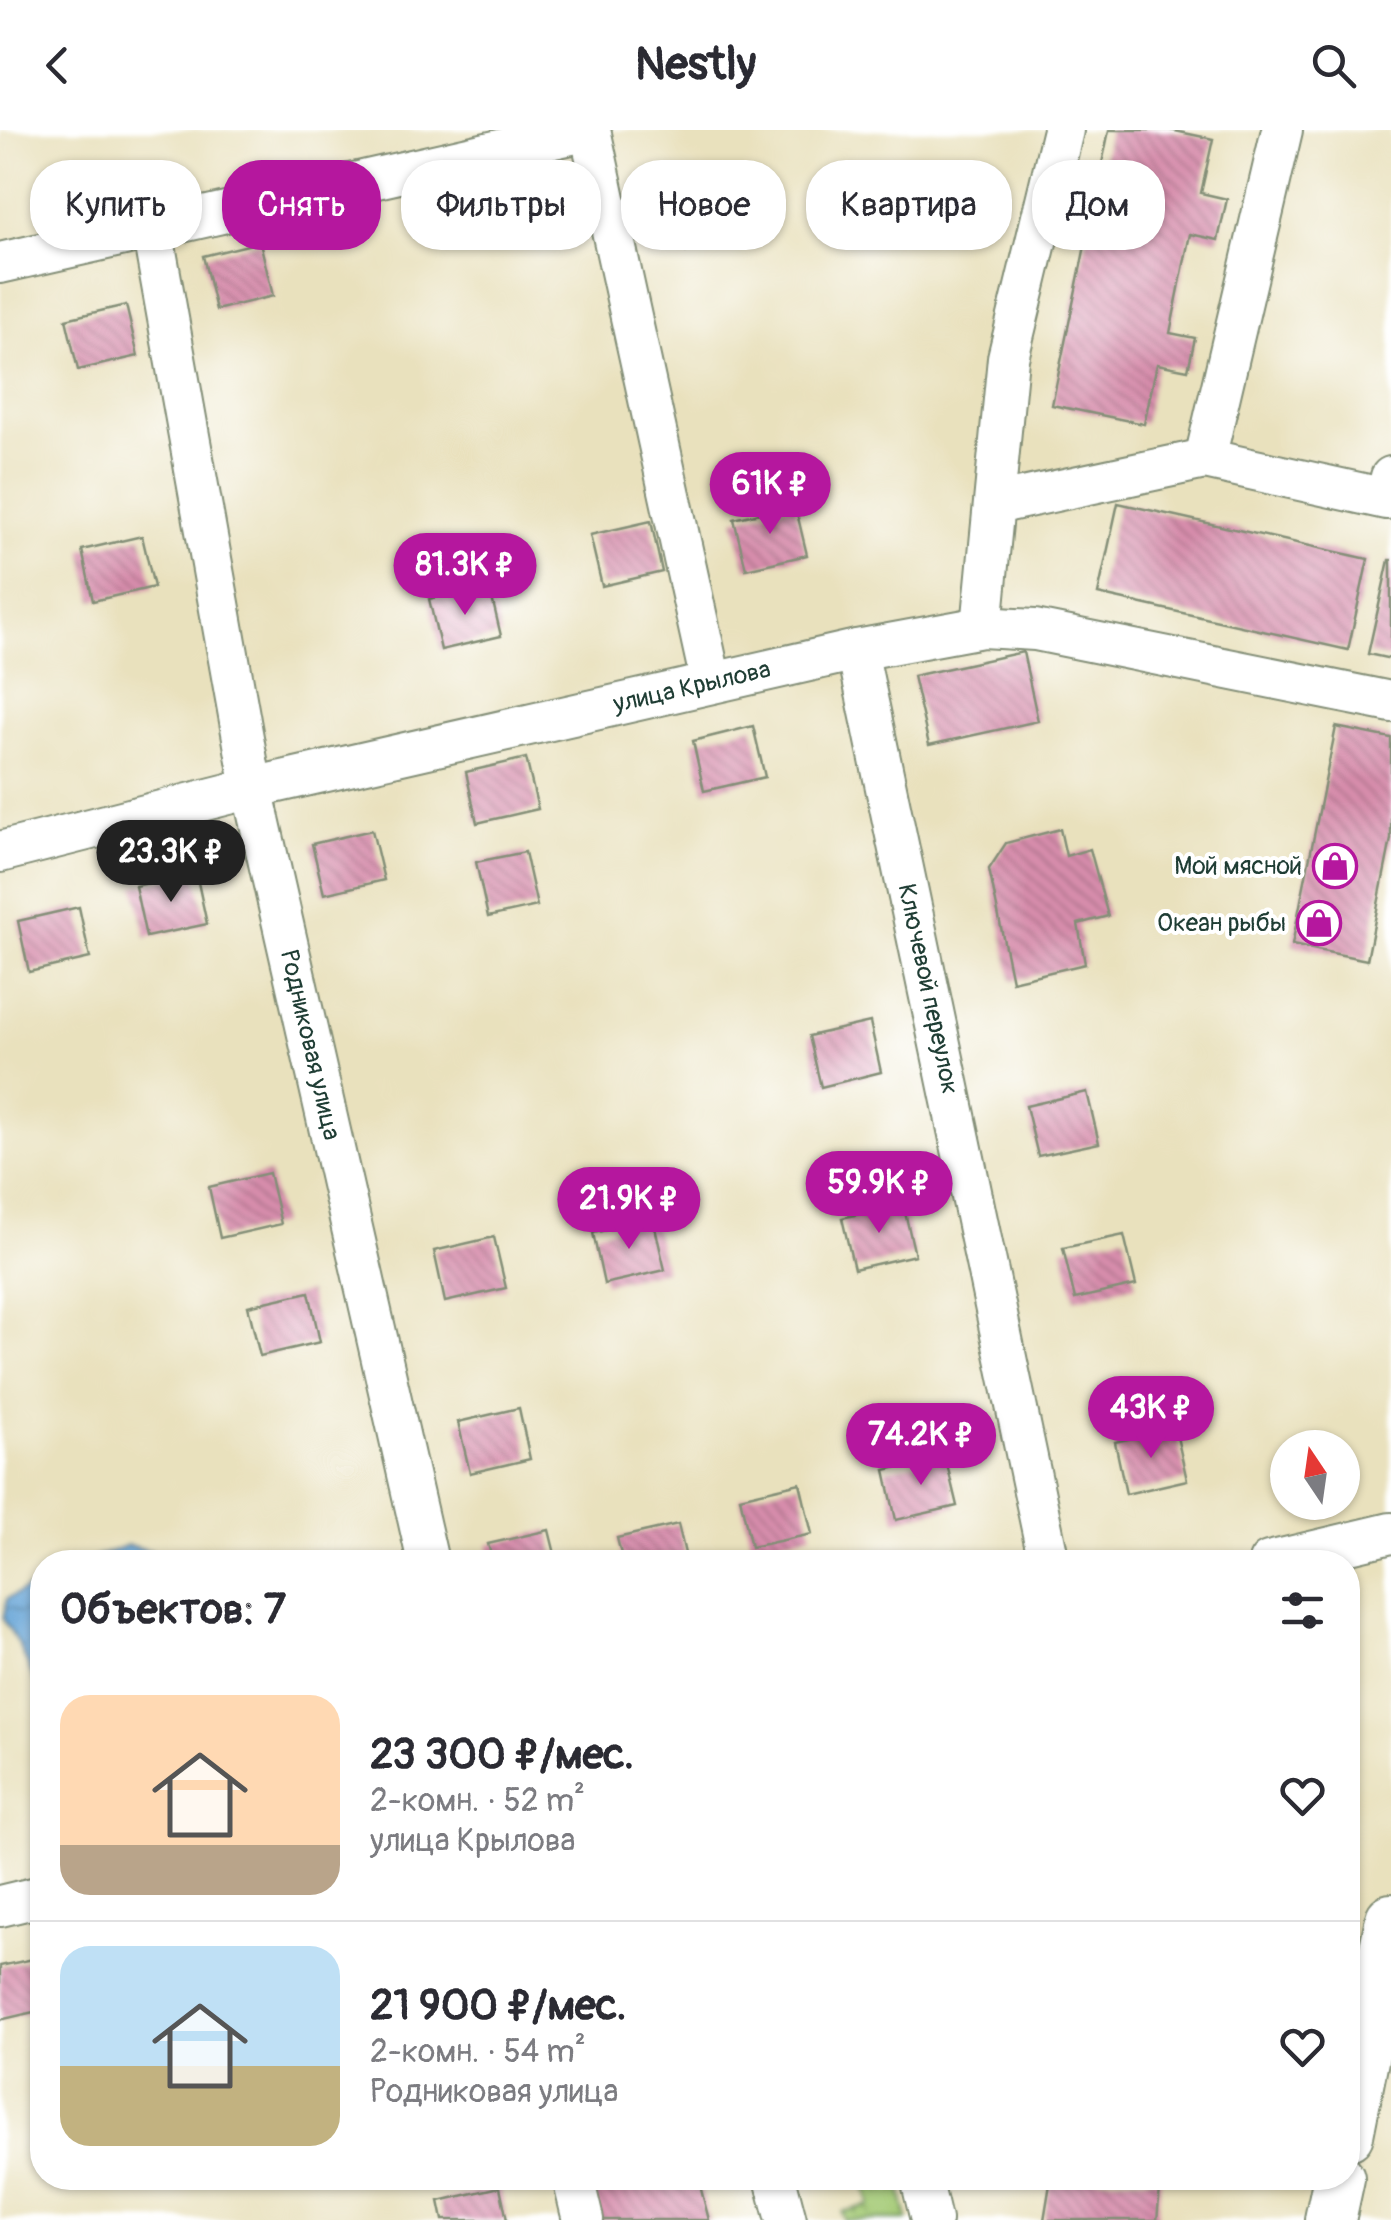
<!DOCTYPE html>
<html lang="ru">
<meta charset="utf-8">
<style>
body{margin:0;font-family:Pangolin,sans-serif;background:#f7f7f7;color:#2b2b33;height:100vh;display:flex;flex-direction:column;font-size:38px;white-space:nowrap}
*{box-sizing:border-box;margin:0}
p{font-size:32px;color:#7c7c81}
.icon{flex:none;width:55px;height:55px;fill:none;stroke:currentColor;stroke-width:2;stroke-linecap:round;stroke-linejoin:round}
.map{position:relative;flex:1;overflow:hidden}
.sheet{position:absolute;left:30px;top:1420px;width:1330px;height:640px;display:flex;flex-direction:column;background:#fff;border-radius:40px;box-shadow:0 2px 8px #0004}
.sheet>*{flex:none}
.guide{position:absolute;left:30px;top:30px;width:1332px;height:90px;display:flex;gap:20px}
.needle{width:65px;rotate:347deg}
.controls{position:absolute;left:1270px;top:1300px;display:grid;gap:20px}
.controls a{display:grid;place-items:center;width:90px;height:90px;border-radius:50%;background:#fff;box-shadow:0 2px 8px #0004;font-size:50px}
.price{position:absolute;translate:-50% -85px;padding:0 22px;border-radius:35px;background:#b5179e;color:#fff;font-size:32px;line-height:65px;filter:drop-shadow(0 2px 5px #0008)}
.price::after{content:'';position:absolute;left:50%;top:60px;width:30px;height:22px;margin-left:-15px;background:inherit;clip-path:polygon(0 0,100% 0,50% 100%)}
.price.active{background:#222;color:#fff}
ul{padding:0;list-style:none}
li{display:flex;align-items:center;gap:30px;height:250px;padding:0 30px}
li+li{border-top:2px solid #e1e1e2}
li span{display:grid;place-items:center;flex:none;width:280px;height:200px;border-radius:30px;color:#555}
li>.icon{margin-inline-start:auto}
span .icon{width:120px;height:120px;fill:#fffc;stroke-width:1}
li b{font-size:42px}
h2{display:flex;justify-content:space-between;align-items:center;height:120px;padding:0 30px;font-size:42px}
.tag{padding:0 35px;border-radius:40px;background:#fff;box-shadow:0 2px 8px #0004;font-size:35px;line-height:90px}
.tag.active{background:#b5179e;color:#fff}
header{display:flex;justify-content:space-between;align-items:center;height:130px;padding:0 30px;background:#fff;font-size:45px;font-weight:700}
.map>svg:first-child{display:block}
.park{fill:url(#park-crowns);stroke:#618354;stroke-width:2.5}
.water{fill:url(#water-ripples);stroke:#417085;stroke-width:2.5}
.building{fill:url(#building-back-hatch)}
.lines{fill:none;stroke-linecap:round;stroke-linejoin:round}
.minor-casing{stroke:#848f78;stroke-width:44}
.major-casing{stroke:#848f78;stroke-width:54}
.minor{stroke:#fff;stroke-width:40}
.major{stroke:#fff;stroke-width:50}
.labels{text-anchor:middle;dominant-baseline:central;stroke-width:8;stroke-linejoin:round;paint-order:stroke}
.street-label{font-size:25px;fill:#1f3d34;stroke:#fff}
.poi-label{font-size:25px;fill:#1f3d34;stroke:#fff;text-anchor:end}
</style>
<header><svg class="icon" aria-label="back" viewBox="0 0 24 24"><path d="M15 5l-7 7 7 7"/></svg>Nestly<svg class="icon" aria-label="search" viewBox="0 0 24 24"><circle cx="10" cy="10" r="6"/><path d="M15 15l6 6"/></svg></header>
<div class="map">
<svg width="1391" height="2090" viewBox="0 0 1391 2090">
<defs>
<pattern id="park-crowns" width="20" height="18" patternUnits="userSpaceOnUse" patternTransform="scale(2.5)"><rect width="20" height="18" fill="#a3c973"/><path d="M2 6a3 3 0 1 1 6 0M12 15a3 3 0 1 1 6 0" fill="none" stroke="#84a45f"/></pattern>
<pattern id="water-ripples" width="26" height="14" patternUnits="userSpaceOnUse" patternTransform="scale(2.5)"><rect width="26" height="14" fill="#63a3d6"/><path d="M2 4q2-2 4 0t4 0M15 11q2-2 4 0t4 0" fill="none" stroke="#5186ae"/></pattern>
<pattern id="building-back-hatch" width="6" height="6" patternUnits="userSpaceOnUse" patternTransform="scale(2.5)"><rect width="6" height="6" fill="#d78dac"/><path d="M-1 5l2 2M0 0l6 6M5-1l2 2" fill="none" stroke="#ae748d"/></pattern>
</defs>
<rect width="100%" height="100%" fill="#fff"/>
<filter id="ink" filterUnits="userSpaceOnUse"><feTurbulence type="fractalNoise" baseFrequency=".01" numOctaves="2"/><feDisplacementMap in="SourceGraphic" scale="20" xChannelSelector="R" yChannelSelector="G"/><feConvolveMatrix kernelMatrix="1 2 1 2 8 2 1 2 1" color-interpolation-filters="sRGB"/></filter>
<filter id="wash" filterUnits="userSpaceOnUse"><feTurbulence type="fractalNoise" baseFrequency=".0048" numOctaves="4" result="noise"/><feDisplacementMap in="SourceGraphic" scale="40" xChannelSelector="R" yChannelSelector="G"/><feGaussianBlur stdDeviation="2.25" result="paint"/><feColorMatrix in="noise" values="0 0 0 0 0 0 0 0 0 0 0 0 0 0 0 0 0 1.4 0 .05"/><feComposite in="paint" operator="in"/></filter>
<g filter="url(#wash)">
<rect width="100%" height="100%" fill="#e9e1bd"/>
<path class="park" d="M864 2048H898L908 2090H844L842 2082 870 2075Z"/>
<g class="water">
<path d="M128 1415 169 1426 177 1432H84Z"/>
<path d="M42 1451V1567L18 1513 3 1489 7 1469Z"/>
</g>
<g id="blocks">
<g class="building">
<path d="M1109 0H1170L1213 9 1201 63 1227 69 1218 110 1190 104 1170 203 1195 208 1188 240 1157 234 1144 294 1052 275Z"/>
<path d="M547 42 559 92 499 106 487 56Z"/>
<path d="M735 57 746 108 686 122 674 71Z"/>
<path d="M260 112 273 166 216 180 203 126Z"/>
<path d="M126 175 138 226 78 240 66 189Z"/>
<path d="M1118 373 1368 429 1348 520 1098 464Z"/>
<path d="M795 375 807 425 746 439 734 389Z"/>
<path d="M651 391 662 442 602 456 590 405Z"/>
<path d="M142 406 154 457 93 471 82 420Z"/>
<path d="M1389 430H1391V529L1368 524Z"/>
<path d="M489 455 501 506 441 520 429 469Z"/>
<path d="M1023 522 1038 591 929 615 913 546Z"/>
<path d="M753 596 765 647 704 661 693 611Z"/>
<path d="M1336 597 1391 608V709L1367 830 1292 815Z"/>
<path d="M526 628 538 679 477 693 466 642Z"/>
<path d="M1060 699 1066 726 1090 719 1108 786 1078 794 1085 834 1012 851 989 739 1006 713Z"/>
<path d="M372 700 384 750 324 764 312 714Z"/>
<path d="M525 722 537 776 488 787 476 732Z"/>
<path d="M196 743 207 794 146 807 135 756Z"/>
<path d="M79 777 90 828 29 842 18 791Z"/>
<path d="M870 892 881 942 821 957 809 906Z"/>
<path d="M1087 962 1099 1013 1038 1026 1026 976Z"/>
<path d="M269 1043 281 1094 220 1108 209 1057Z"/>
<path d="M903 1074 915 1125 854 1139 842 1088Z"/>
<path d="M653 1089 665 1140 604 1154 593 1103Z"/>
<path d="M1124 1105 1136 1155 1075 1169 1063 1118Z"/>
<path d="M494 1107 506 1158 445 1172 434 1121Z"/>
<path d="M309 1162 320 1212 260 1226 248 1176Z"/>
<path d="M519 1278 530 1329 470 1343 458 1292Z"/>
<path d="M1175 1298 1187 1350 1126 1364 1115 1312Z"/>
<path d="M945 1326 957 1376 896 1390 885 1340Z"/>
<path d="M800 1353 812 1404 751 1417 740 1367Z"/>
<path d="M678 1394 687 1432H623L617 1408Z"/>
<path d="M549 1400 557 1432H493L488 1414Z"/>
<path d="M38 1828 42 1848V1880L0 1890V1836Z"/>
<path d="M643 2048H698L709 2090H596L589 2061Z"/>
<path d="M1051 2048H1161L1157 2090H1044Z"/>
<path d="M500 2057 507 2090H443L439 2071Z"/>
</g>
</g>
</g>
<g filter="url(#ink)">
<use href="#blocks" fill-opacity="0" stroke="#848f78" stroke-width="2.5"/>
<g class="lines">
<defs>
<g id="minor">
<path d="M590 0 711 552"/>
<path d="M1282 0 1205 329 1386 369 1391 347"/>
<path d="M152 99 252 658 428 1432"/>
<path d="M0 133 589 0"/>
<path d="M995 374 1205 329"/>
<path d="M982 497 1008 228 1063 0"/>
<path d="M857 520 1049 1432"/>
<path d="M0 722 252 658 857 520 982 497 1035 500 1391 572"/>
<path d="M1269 1432 1391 1403"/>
<path d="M0 1776 42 1766"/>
<path d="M573 2048 583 2090"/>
<path d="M775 2048 786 2090"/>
<path d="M921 2048 931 2090"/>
</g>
<g id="major">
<path d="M1348 2005 1391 1789"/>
<path d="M1330 2090 1339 2048"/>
</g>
</defs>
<use href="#minor" class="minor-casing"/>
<use href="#major" class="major-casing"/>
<use href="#minor" class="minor"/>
<use href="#major" class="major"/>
</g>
</g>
<defs>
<symbol id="shop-ring" viewBox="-11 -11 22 22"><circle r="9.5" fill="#fff" stroke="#b5179e" stroke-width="1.5"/><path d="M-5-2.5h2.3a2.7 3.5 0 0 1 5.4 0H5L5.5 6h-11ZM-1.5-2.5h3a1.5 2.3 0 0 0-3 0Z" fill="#b5179e"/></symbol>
</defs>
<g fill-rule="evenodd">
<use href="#shop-ring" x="1310" y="711" width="50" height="50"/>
<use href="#shop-ring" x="1294" y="768" width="50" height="50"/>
</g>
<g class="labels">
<g class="street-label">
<text transform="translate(692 557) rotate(-13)">улица Крылова</text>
<text transform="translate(928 859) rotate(78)">Ключевой переулок</text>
<text transform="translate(310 915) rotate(77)">Родниковая улица</text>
</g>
<g class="poi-label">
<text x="1302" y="736">Мой мясной</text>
<text x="1286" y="793">Океан рыбы</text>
</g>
</g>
</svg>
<div class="controls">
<a><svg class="needle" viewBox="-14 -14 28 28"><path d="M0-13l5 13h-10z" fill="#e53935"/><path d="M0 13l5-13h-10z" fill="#7c7c81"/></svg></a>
</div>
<b class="price" style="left:770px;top:407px">61K ₽</b>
<b class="price" style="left:465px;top:488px">81.3K ₽</b>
<b class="price active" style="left:171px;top:775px">23.3K ₽</b>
<b class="price" style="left:879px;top:1106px">59.9K ₽</b>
<b class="price" style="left:629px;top:1122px">21.9K ₽</b>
<b class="price" style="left:1151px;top:1331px">43K ₽</b>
<b class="price" style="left:921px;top:1358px">74.2K ₽</b>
<div class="guide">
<a class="tag">Купить</a>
<a class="tag active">Снять</a>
<a class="tag">Фильтры</a>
<a class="tag">Новое</a>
<a class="tag">Квартира</a>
<a class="tag">Дом</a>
</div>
<section class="sheet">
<h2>Объектов: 7<svg class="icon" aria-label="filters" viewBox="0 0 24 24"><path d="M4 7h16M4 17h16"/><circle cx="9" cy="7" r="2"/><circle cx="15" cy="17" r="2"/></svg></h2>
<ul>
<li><span style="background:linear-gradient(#ffd9b3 75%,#b9a48a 0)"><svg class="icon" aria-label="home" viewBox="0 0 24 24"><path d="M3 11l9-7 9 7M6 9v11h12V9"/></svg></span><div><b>23 300 ₽/мес.</b><p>2-комн. · 52 m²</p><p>улица Крылова</p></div><svg class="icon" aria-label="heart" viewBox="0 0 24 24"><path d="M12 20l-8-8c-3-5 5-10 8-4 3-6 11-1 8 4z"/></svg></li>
<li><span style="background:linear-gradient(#bfe0f5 60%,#c2b280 0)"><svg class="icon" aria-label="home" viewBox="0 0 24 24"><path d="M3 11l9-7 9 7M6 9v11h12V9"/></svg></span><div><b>21 900 ₽/мес.</b><p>2-комн. · 54 m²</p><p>Родниковая улица</p></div><svg class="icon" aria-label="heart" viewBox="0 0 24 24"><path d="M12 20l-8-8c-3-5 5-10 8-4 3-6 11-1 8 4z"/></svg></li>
</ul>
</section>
</div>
